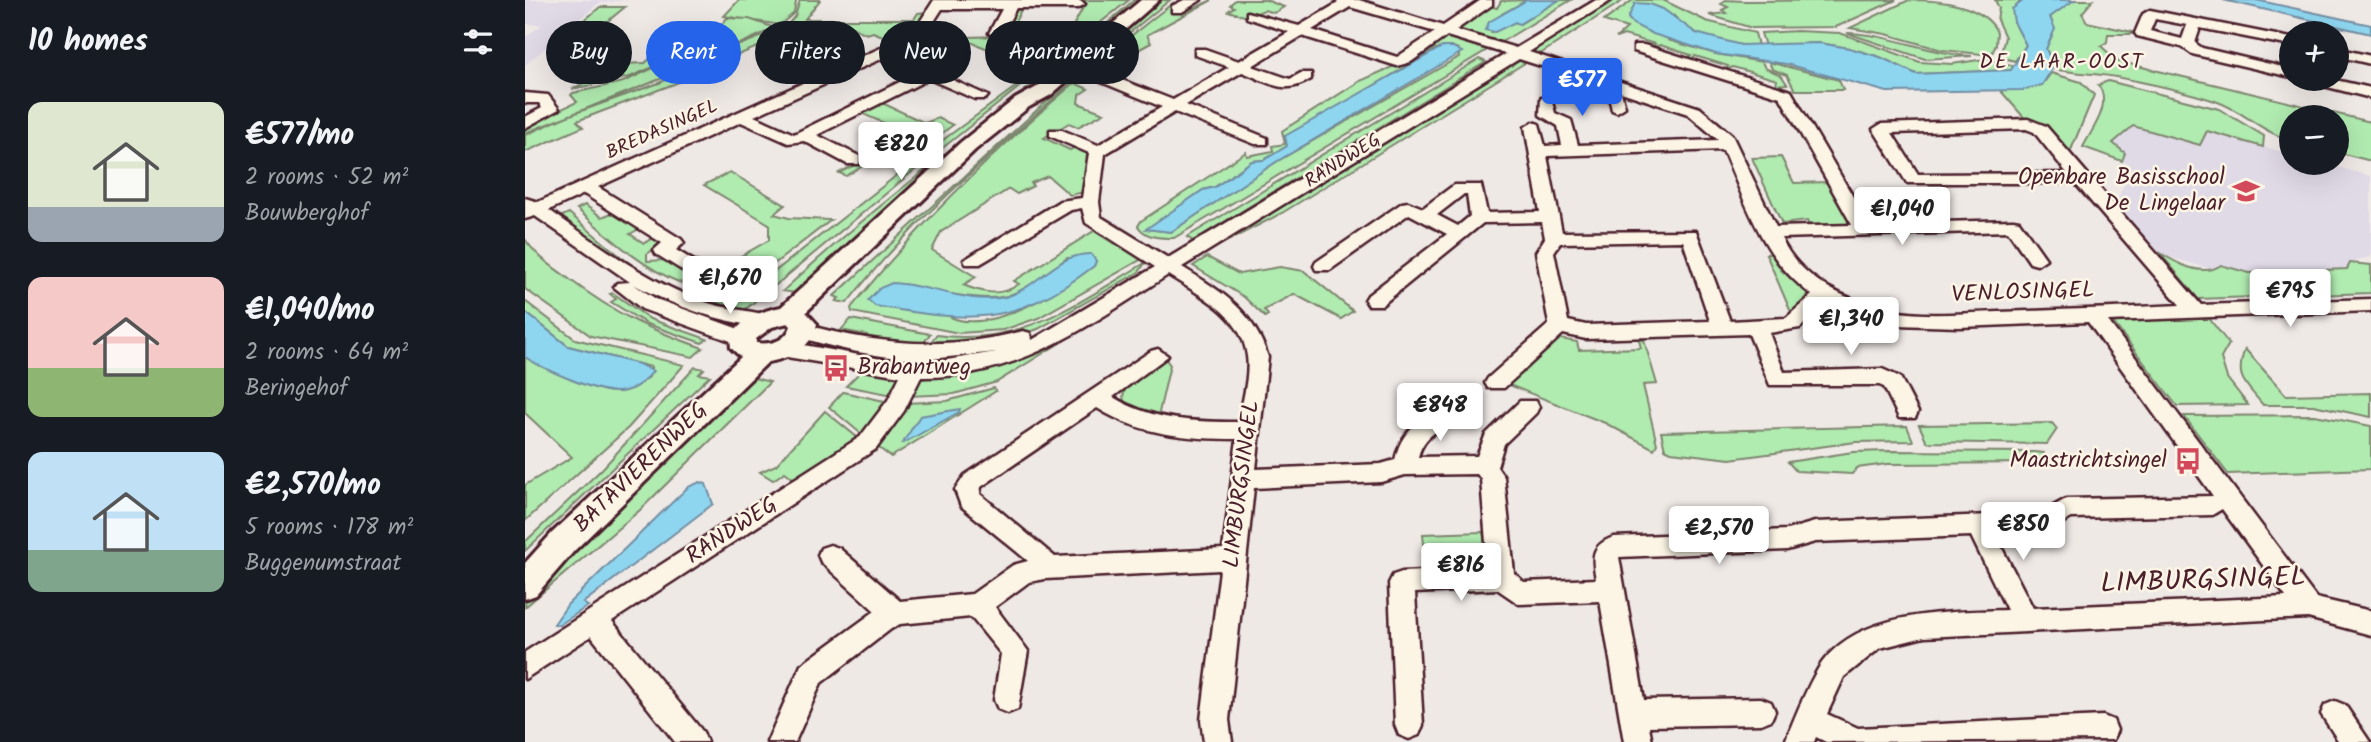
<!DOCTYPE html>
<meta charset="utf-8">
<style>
body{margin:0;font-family:Kalam,sans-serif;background:#242831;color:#f1f3f6;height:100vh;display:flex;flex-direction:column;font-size:26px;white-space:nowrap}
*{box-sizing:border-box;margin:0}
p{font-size:23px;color:#9ea1a6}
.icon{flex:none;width:38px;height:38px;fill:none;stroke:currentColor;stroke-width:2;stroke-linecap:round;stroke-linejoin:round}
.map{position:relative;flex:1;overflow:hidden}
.details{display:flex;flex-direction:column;background:#171b24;width:525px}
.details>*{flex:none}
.guide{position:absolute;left:21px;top:21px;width:665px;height:63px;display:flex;gap:14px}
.buttons{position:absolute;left:1754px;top:21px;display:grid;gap:14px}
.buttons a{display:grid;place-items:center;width:70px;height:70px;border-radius:50%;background:#171b24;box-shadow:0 7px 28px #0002;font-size:35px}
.price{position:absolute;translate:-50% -60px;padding:0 16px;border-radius:7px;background:#fff;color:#222;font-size:23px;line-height:46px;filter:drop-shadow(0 2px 4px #0008)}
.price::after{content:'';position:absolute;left:50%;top:42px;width:21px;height:16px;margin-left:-10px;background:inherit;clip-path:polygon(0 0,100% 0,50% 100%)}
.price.on{background:#2563eb;color:#fff}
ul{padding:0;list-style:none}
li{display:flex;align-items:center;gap:21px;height:175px;padding:0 28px}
li span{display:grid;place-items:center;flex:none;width:196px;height:140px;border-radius:14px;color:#555}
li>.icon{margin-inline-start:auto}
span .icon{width:84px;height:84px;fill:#fffc;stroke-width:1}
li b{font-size:30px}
h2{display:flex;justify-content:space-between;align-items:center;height:84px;padding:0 28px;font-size:30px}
.chip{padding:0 24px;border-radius:32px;background:#171b24;box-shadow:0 7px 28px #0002;font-size:24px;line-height:63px}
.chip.on{background:#2563eb;color:#fff}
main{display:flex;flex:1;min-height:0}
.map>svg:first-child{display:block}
.built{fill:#e0dae7}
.green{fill:#b0ebb0;stroke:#7d856e;stroke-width:2;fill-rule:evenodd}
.water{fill:#8ed6f0;stroke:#738da1;stroke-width:2}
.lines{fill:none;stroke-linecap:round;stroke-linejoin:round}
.minor-casing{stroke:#4a1f2b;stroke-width:5}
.major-casing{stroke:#4a1f2b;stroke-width:6}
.minor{fill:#fcf5e5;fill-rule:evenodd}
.major{fill:#fcf5e5;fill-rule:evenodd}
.labels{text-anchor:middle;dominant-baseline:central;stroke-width:5;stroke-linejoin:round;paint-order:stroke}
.far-street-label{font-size:19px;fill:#4a1f2b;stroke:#fcf5e5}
.far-neighbourhood-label{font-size:21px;letter-spacing:2px;fill:#4a1f2b;stroke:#fcf5e5}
.poi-label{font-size:23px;fill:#4a1f2b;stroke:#fcf5e5;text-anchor:end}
.street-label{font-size:23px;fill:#4a1f2b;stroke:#fcf5e5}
.near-street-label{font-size:28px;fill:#4a1f2b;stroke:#fcf5e5}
</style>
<main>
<section class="details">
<h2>10 homes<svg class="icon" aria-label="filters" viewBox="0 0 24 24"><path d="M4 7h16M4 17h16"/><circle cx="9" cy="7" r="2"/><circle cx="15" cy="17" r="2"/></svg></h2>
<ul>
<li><span style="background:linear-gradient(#dfe7d0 75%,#9aa5b1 0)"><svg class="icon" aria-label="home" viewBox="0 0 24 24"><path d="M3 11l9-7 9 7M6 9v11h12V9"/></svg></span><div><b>€577/mo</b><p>2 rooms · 52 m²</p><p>Bouwberghof</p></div></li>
<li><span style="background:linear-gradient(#f6c9c9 65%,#8fb573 0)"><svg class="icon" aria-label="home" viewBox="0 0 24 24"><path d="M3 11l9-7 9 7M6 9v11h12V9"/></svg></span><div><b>€1,040/mo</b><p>2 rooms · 64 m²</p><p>Beringehof</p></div></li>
<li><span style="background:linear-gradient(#bfe0f5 70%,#7fa58c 0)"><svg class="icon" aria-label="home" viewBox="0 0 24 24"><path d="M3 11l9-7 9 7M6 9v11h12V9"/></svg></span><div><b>€2,570/mo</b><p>5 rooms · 178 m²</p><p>Buggenumstraat</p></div></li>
</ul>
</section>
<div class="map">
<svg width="1846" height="742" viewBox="0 0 1846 742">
<rect width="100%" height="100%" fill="#efe9e6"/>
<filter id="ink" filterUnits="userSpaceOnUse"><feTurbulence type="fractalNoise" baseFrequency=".0143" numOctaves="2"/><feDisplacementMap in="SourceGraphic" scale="14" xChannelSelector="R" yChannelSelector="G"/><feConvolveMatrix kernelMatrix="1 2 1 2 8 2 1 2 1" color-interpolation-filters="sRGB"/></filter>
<g filter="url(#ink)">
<g class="built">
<path d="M0 0H104L74 3 0 65V37L17 25 0 24Z"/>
<path d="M1608 126 1620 130 1681 131 1766 154V163H1798L1846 176V257L1831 260 1827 274 1737 278 1693 271 1633 254 1589 207 1606 169 1597 161 1600 153 1588 143Z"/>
</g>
<g class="green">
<path d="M214 0H271V2L269 13 255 25 199 16Z"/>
<path d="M275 0H295L280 19H389L393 13 402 12 391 30 385 29 362 43 360 42 365 39 348 32 342 34 308 19 275 33 259 29 270 16Z"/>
<path d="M430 0H604L381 177 246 289 239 280 400 153 515 69 440 40 444 37 474 36 489 10H496L483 36 543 35 559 6Z"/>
<path d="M609 0H619L276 294 258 291C369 187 495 100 609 0Z"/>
<path d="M632 0H645C583 49 525 101 467 154 415 201 365 248 322 303L311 301 314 298 309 296Z"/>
<path d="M687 0 622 35 626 43 585 65 571 66 570 70 552 84 563 89 554 95 553 103 579 113 553 127 544 123 519 138 545 150 553 145 563 151 560 176 556 178H560V192L545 195 523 176 506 183 508 186 492 194 484 189 416 232 407 250 451 277 438 285C458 293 476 297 494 284L489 281 569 231 588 243 592 241 616 257 615 260 513 318 478 330 434 333 327 312 326 308C417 194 534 91 649 2L646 7 661 12ZM542 258 571 261 569 266C539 288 467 334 428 318 411 310 394 294 378 284 404 290 457 303 482 296 504 289 523 272 542 258Z"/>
<path d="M710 0H741L759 7 749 13 739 10 722 17 703 11 709 7 705 5Z"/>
<path d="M1002 0 977 14 967 32 990 22 995 24 1034 0H1046L973 44 930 31 964 6 972 8 976 1Z"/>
<path d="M1084 0H1099L1012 56 1007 52 1006 49Z"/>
<path d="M1108 0H1138L1181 21 1230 33 1233 46C1205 46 1167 38 1149 16L1143 40 1191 54 1237 62 1240 68 1256 75 1262 84 1251 85 1252 80 1208 67 1200 70 1203 66 1170 56 1166 60 1162 59 1166 55 1135 45 1126 48 1130 44 1099 35 1091 38 1102 28 1079 21Z"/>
<path d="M1200 0 1220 1 1371 0 1311 27 1227 28 1184 15 1201 13 1197 10 1203 7 1196 4Z"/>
<path d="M1384 0C1412 0 1459 4 1472 32L1471 45 1466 55 1417 50 1361 34 1325 28Z"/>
<path d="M1470 0H1499L1494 2 1489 22 1501 45 1490 61 1475 57 1480 37 1472 20 1474 8Z"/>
<path d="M1548 0H1568L1557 13 1562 22 1616 34H1583L1582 42 1576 46 1592 61 1846 122V161L1811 152V117H1766V140C1737 133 1718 110 1690 101 1660 91 1627 84 1596 78 1574 73 1551 74 1528 69L1521 49C1524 33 1533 36 1525 17Z"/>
<path d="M75 7H100L61 39 36 40Z"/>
<path d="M202 18 224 19 250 28 169 65 151 60 176 47Z"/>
<path d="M253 30 264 34 174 71 178 73 52 121 58 127 0 152V135L42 116 134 83 204 49Z"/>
<path d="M1272 31 1315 33 1395 62 1427 64 1460 59 1487 65V70L1391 74 1355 57 1324 48 1294 43 1240 46 1236 33Z"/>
<path d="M181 33 168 50 105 77 47 89 98 64 120 63 154 34Z"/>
<path d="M1322 33C1365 34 1404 54 1447 56L1400 59Z"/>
<path d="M921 34 967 47 649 238C636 238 620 238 613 226L616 221 721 152 722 156 748 151 747 146 760 144 757 131 835 81 888 58ZM928 47 933 49 934 57 751 162 646 232 622 229 678 190 690 187 727 161 739 160 762 146 823 101 911 49Z"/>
<path d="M954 59 961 62 668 241 662 237Z"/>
<path d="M988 61H1003L757 213 683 251Z"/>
<path d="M141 62H148L158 70 0 133V126L52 102 46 95 48 93 98 82Z"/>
<path d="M1244 62 1314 80 1318 90H1270L1262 75 1247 69Z"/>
<path d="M1526 73 1556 82 1569 95 1546 150 1536 148 1516 124 1502 121 1475 90 1517 85Z"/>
<path d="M1583 81 1694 109 1739 136 1738 147 1682 131 1675 145 1608 126 1588 143 1600 153 1597 161 1558 147C1567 129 1588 104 1573 85Z"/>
<path d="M353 101 400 123 413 118 428 125 396 149 359 154 321 176 314 173 387 135 331 111Z"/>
<path d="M1256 157 1269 183 1305 182 1324 222 1318 226 1285 227 1282 221 1257 224 1227 158Z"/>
<path d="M205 172 260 205 249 214 264 218 306 220 231 278 190 271 244 240V224L179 185Z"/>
<path d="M60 205 77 217 89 212 114 229 105 234 119 243 129 238 138 243 122 254V261L142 260 169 276 156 283C116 267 84 237 52 209Z"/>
<path d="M44 213C76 240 111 274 151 290 176 300 205 299 232 299 224 308 218 312 206 310L205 306 192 303 184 305 144 293 33 218Z"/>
<path d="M0 239C11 256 27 266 44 279 92 315 121 328 178 348L168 357 66 336 0 289Z"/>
<path d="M1634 252C1651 263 1677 278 1696 265L1724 273 1822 269 1825 263 1846 265V293L1673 299Z"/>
<path d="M1241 254H1246L1256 270 1282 292V301L1270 313 1265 310Z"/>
<path d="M682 257 714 274 755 267 779 271 828 311 816 319 769 294 739 310 743 315 740 317 719 297 668 266Z"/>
<path d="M620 263 614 272 513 329 487 338 401 349 411 335C496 347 550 304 620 263Z"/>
<path d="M634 279H638L472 382 429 394 384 396 396 379 462 368Z"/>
<path d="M88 293 125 319 182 339 177 343 122 324 86 302 91 299 85 294Z"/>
<path d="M0 301 50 339 159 365 104 427 0 521V485L47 457 0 413V357C17 368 74 394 94 392 105 391 116 384 124 377L126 367 43 346 0 312Z"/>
<path d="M1299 304 1333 315 1335 322 1286 323 1284 317Z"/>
<path d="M1683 317 1704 344 1696 358 1702 378 1723 405 1652 406 1588 322Z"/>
<path d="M326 319 405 334 397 345 341 338 342 335 316 330Z"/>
<path d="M1030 338 1052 342 1054 350 1116 348 1114 340H1119L1132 384 1118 385 1132 444 1129 449 1080 423 979 383Z"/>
<path d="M1720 349 1761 395 1846 393V417L1788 405H1738C1720 383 1709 378 1720 349Z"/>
<path d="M640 358 645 365 633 417 600 404C590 383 626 368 640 358Z"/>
<path d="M170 367 179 369 174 374 185 376 0 551V542L77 469Z"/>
<path d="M336 371 373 375 374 383 368 395 321 386Z"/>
<path d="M225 377 245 382 115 510 0 607V594Z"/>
<path d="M469 388 471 391 366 457 350 445 381 403 422 401Z"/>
<path d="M318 392 364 402 340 437 304 407Z"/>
<path d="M300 411 333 438 269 479 260 472 248 480 235 472 251 465Z"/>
<path d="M1790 415 1846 426V469L1703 474 1659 416Z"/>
<path d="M1527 423 1532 429 1522 444 1402 442 1394 425Z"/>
<path d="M1382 426 1388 441 1331 442 1205 459 1146 452 1140 449 1136 432Z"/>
<path d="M1364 451 1509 452 1519 453 1518 463 1362 464 1332 468 1327 474 1271 471 1263 462 1328 452Z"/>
<path d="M958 532 965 568 902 575 898 534Z"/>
</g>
<g class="water">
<path d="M1002 0H1034L994 24 990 22 970 32 960 30 964 22Z"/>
<path d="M1499 0H1549L1525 17 1530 29 1521 49 1529 66 1517 85 1498 90 1362 92 1261 64 1191 54 1128 34 1108 24 1103 18 1110 3 1125 4 1138 9 1171 33 1216 45 1294 43 1324 48 1355 57 1391 74 1486 70 1501 45 1489 22 1487 9Z"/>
<path d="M1698 0H1731L1846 25V34Z"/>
<path d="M917 47H928L937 52 751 162 646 232 621 229 678 190 690 187 727 161 739 160 762 146 760 136Z"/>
<path d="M566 254 571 261 569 266C488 328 445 322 350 306L343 300 355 288 367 283C402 284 444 305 480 297 512 289 531 253 566 254Z"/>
<path d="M0 312 43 346 114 364 128 371C120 382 106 392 92 392 70 392 18 369 0 357Z"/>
<path d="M435 409 434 412 377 444 395 416Z"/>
<path d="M175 482 181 484 188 504 58 603 63 606 34 625 29 624 43 604 163 487Z"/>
</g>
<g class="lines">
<defs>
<g id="minor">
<path d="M409 0H553L560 4 553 8H491L478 33 471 37 464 33 477 9H417L401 34 368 53 463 96 460 99H450L404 79 292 135 334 156V164H322L279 141 263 143 216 122 73 187 156 239 159 243 151 250 182 269 184 273 182 277H168L131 254 129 250 137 243 59 194 24 210C73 244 121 281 177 301 200 309 223 310 246 316L249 321 239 328C192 320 150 307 108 284L131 299 225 333 228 338 225 343H211L117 309 89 287 92 283 105 282 10 216 0 219V198L13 202 378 38 391 28ZM356 59 391 74 269 134 229 116Z"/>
<path d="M659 0H676L657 12H647V6Z"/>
<path d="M810 0H834L918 26 956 0H967V5L931 30 991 48 1071 0H1087L1004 52 1175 108 1207 135 1251 227 1327 225 1255 97 1109 51V45H1119L1266 91 1344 224 1488 220 1494 221 1521 259 1512 265 1505 263 1483 231 1256 238C1276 281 1324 302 1368 311 1401 317 1440 313 1474 312 1535 310 1595 308 1655 305L1550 183H1382L1348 129 1356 124 1503 119 1521 126 1676 305 1846 299V311L1583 321 1791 598 1846 611V635L1783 618 1399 637 1355 648 1319 677 1302 714 1333 728 1578 716 1588 720 1592 730 1588 740 1301 742 1291 737 1289 742H1260C1268 722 1286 675 1300 659 1341 610 1424 612 1482 610L1446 536 1290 542 1262 550 1094 557 1119 700 1236 698 1246 702 1250 711 1246 720 1236 724 1124 726 1127 742H1099L1075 601 994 604 972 589 890 593 898 725 894 735 884 739 874 735 870 725 864 583 868 575 877 572 963 568 956 479 952 474 880 475 856 482 729 488 704 720 707 742H679L676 720 695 570 520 579 504 582 470 607 503 651 493 709 483 713 473 709 469 700 476 654 446 617 375 624 366 629 296 683 270 742H242L276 665 350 611 296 562 293 555 296 548 305 545 314 548 375 601 447 594 488 565 503 561 436 506 430 490 440 475 626 351 633 349 643 356 588 397C627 421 670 422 714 422 717 402 725 376 722 356 717 314 674 295 643 275 564 325 495 378 396 377L379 411 351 449 87 621 178 732 182 742H150L66 636 0 679V652L335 437 363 400 375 376 256 356 249 354 246 349 249 344H273L373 362H383L385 359C345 356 309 348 271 336L268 331 271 326 278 324C353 345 422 351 498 331L505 333 507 340 630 267 561 223 557 208 546 210 455 264H441L439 260 535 201 557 198 564 153 525 136V130H537L573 145 637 107 569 79V73H579L648 100 704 67 670 55V49H680L714 61 764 32 722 18V12L774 26 813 3ZM825 7 910 32 872 57 787 30ZM777 36 872 66 886 62 922 36 981 54 643 258 576 217 574 202 580 154 650 112 730 144H742V138L661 105 717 72C746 83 758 96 786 79V73H776L765 79 727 66ZM994 59 1082 87 1087 110 1092 112 1100 107 1096 92 1163 114 1193 140 1053 145 1046 120 1030 113 1026 98H1016L1015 115 1033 126 1037 145 1020 146 1014 124 1008 122 1000 127 1015 212 962 213 956 185H929L898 208 883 202 877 203 791 262 789 266 791 270H805L884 214 922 234 843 295 840 300 843 305H857L958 223 1017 222 1020 238 1011 252 1024 324 963 378 960 383 963 388H979L1038 334 1061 339 1224 334 1245 385H1354L1359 387 1374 418H1390L1393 412 1375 377 1357 369 1259 372 1244 333 1275 328 1302 302 1371 325 1434 327 1563 322 1688 496 1541 499 1516 513 1290 522 1262 530 1089 537C1065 545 1067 558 1071 579L999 582 989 573 979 477 972 467 979 444 1011 413 1014 407 1011 401H995L961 434 952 456 893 457C900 430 923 425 947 418L950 412 947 406 939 404C905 414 878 422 870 460L856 464 731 469 743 357C728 310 697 292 657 267ZM1501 129 1509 132 1542 173 1393 174 1367 133ZM1198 150C1221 203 1238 260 1287 295L1261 318 1205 321 1171 231 1037 232 1022 156ZM939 194H942L945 216 933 226 912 215ZM1158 241 1185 321 1061 325 1043 321 1029 252 1035 243ZM471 352 403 363 405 359ZM572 408C615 435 663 439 712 439L698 549 530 557 455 494 456 487ZM1697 509 1761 597 1508 608 1470 535 1521 533 1546 518 1687 515Z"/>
<path d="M1625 10 1766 38V46L1675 28 1670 43 1677 48 1766 69V77L1667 54 1657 47 1612 36 1610 33 1618 14ZM1630 19 1662 25 1657 39 1625 31Z"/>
<path d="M1811 48 1846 56V64L1811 56Z"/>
<path d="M1781 79H1806L1846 88V98L1783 82Z"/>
<path d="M0 93 23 95 34 109 0 128V117L17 108 14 103H0Z"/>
<path d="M1810 701 1820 705 1845 742H1814L1796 714 1800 705Z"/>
</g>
<path id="major" d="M616 0H634L526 95 504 107 450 150 281 312 292 324C286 349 266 358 243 362L49 551 11 595 0 599V563L27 533 216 357 206 348 205 338C217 319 235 311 256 307L436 142 490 99 512 87ZM263 323 266 326C261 341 246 345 231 343V339L247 327Z"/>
</defs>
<use href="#minor" class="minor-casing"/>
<use href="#major" class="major-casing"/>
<use href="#minor" class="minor"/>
<use href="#major" class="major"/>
</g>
</g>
<defs>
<symbol id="school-bare" viewBox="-9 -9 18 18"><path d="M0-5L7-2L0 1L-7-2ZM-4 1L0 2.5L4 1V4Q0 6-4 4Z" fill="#d1495b" stroke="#fcf5e5" stroke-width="2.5" paint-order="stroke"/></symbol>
<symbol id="bus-bare" viewBox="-9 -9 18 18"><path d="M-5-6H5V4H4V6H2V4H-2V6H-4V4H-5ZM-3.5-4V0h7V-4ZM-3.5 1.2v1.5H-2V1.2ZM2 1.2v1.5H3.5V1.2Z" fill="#d1495b" stroke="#fcf5e5" stroke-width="2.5" paint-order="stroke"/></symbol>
</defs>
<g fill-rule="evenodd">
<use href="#school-bare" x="1702" y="172" width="38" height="38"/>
<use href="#bus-bare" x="292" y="349" width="38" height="38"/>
<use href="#bus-bare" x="1644" y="442" width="38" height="38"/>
</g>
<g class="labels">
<g class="far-street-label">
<text transform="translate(137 130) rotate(-24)">BREDASINGEL</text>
<text transform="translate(818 161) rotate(-32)">RANDWEG</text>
</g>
<g class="far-neighbourhood-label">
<text x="1537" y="62">DE LAAR-OOST</text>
</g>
<g class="poi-label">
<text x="1700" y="178">Openbare Basisschool<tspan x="1700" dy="26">De Lingelaar</tspan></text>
<text x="332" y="368" text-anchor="start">Brabantweg</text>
<text x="1642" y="461">Maastrichtsingel</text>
</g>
<g class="street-label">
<text transform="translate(1498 293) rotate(-2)">VENLOSINGEL</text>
<text transform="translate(116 468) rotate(-44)">BATAVIERENWEG</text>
<text transform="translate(717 484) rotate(-83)">LIMBURGSINGEL</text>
<text transform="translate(207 531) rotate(-33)">RANDWEG</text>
</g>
<g class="near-street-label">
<text transform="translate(1678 581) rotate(-2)">LIMBURGSINGEL</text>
</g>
</g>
</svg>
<div class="buttons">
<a>+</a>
<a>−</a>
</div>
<b class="price on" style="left:1057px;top:118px">€577</b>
<b class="price" style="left:376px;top:182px">€820</b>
<b class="price" style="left:1377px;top:247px">€1,040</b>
<b class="price" style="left:205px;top:316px">€1,670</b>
<b class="price" style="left:1765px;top:329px">€795</b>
<b class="price" style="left:1326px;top:357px">€1,340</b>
<b class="price" style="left:915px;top:443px">€848</b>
<b class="price" style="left:1498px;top:562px">€850</b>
<b class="price" style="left:1194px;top:566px">€2,570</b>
<b class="price" style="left:936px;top:603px">€816</b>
<div class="guide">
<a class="chip">Buy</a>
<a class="chip on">Rent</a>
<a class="chip">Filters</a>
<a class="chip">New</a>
<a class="chip">Apartment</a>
</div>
</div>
</main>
